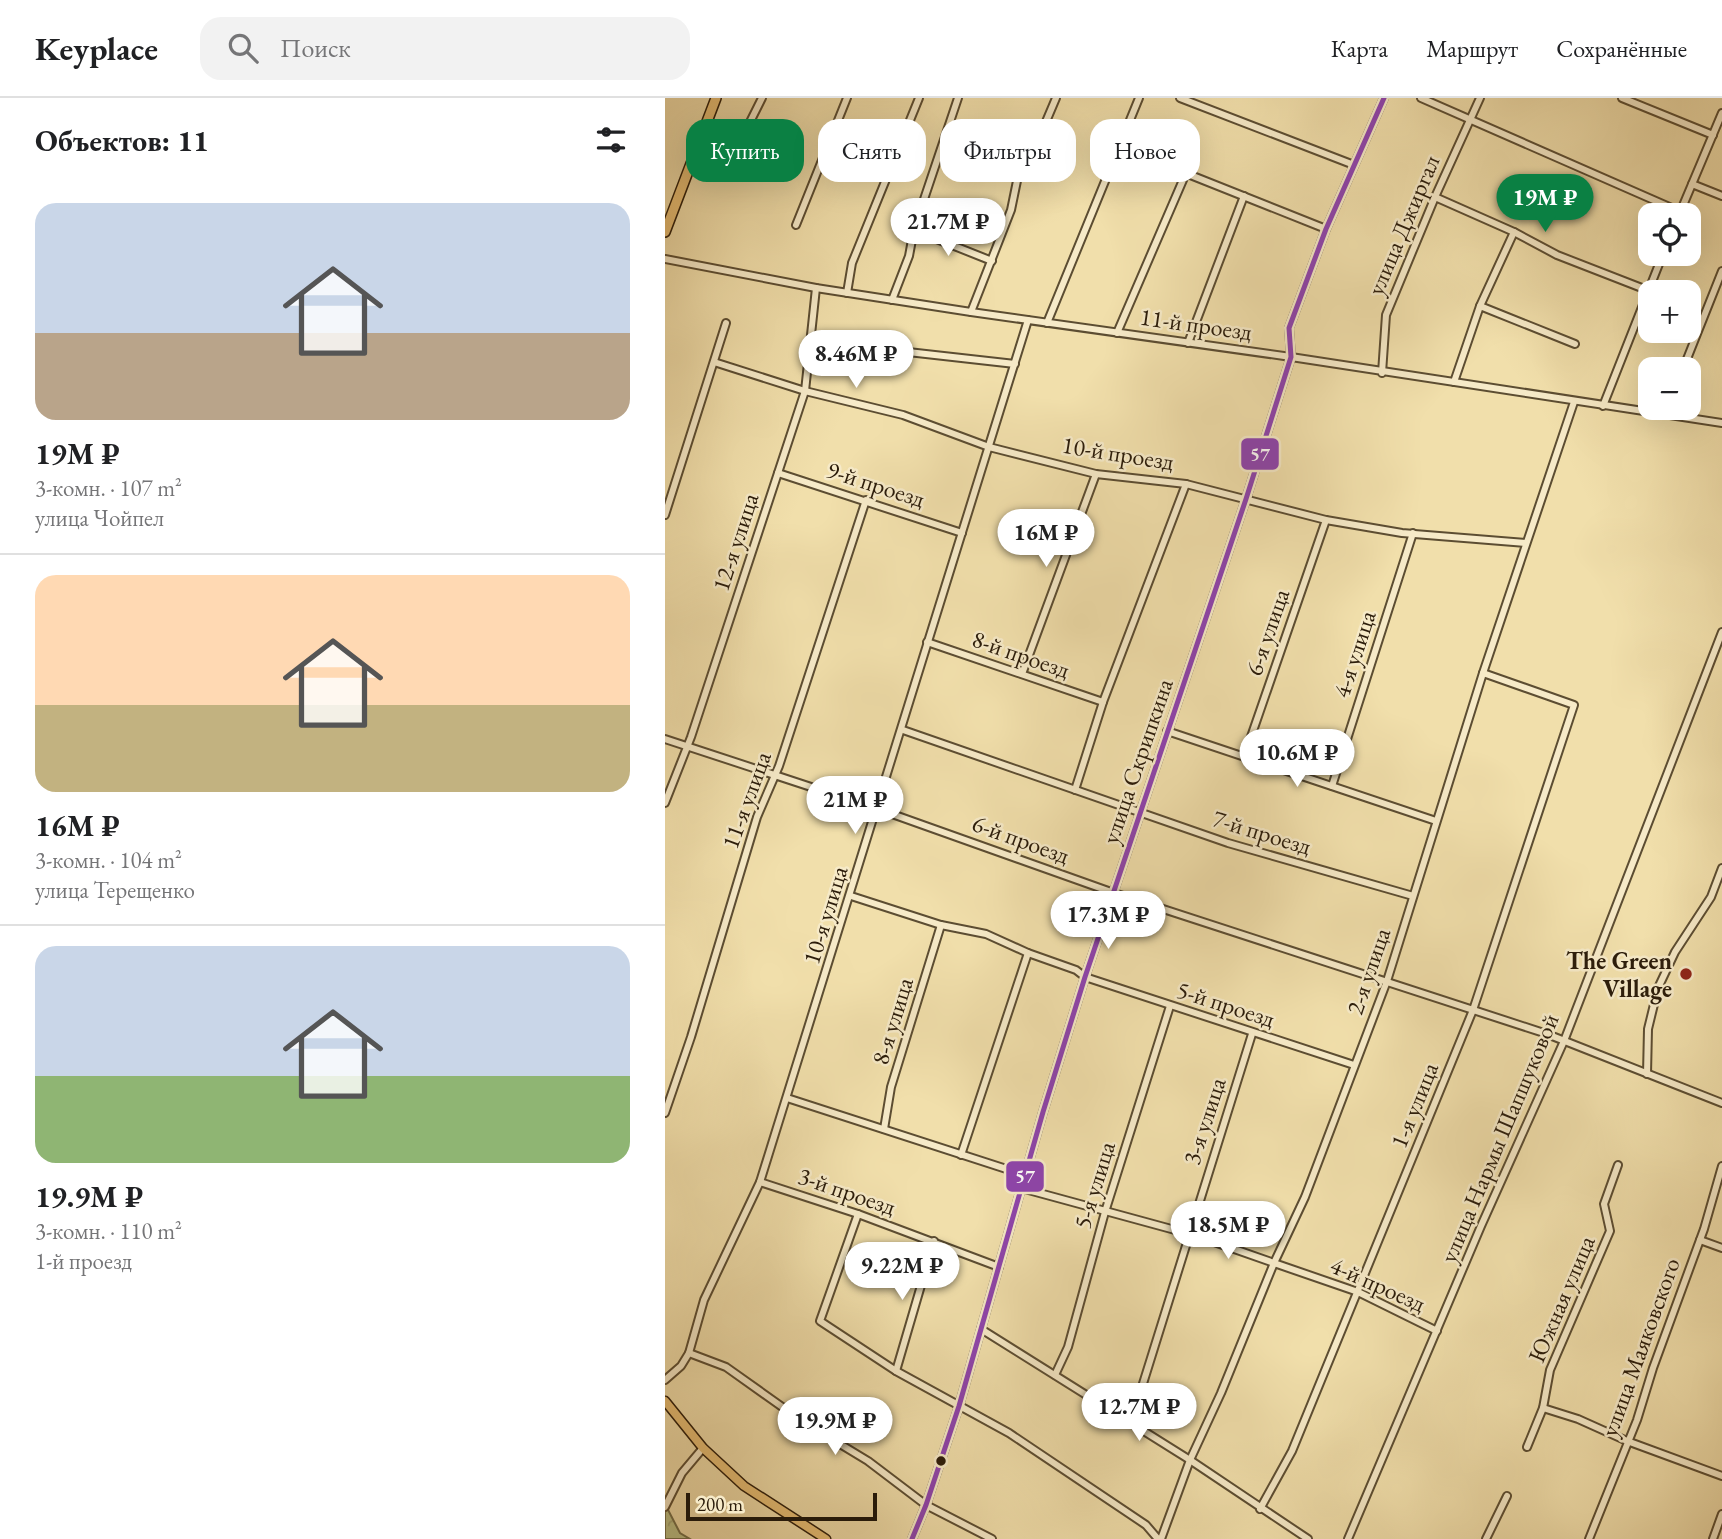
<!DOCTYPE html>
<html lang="ru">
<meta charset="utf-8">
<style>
body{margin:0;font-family:"EB Garamond",serif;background:#f2f2f2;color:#202124;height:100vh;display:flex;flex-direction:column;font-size:26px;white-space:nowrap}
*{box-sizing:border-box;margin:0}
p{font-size:23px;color:#757577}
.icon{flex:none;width:38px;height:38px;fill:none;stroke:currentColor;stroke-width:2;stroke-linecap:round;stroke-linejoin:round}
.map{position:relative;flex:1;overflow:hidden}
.panel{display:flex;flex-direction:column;background:#fff;width:665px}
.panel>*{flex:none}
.top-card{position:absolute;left:21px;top:21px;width:665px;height:63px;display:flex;gap:14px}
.buttons{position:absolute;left:973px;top:105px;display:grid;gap:14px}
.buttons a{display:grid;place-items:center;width:63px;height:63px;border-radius:14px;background:#fff;box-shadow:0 7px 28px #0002;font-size:35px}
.scale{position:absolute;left:21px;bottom:18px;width:191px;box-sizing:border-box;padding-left:7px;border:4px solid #2b1c0a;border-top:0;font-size:19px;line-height:24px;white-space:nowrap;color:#2b1c0a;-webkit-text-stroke:5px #f6eac8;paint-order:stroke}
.price{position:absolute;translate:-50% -60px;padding:0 16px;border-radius:24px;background:#fff;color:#222;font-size:23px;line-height:46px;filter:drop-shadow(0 2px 4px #0008)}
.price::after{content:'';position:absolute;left:50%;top:42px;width:21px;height:16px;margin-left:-10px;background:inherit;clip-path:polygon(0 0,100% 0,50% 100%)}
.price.current{background:#0b8043;color:#fff}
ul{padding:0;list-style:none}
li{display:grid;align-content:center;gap:14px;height:371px;padding:0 35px}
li+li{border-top:2px solid #e0e0e0}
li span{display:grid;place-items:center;height:217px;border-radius:21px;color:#555}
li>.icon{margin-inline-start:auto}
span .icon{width:126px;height:126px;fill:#fffc;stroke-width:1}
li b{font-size:30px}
h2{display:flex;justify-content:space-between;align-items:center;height:84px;padding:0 35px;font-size:30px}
.chip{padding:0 24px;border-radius:21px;background:#fff;box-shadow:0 7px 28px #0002;font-size:24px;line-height:63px}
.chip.current{background:#0b8043;color:#fff}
header{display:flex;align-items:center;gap:42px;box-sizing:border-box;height:98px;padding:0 35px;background:#fff;border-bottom:2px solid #e0e0e0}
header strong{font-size:33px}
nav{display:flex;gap:38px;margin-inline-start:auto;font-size:24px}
.search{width:490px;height:63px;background:#f2f2f2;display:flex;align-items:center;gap:18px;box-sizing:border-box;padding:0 24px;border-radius:21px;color:#757577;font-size:26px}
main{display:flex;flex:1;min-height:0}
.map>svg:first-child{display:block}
.forest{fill:url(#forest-crowns);stroke:#736e49;stroke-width:2}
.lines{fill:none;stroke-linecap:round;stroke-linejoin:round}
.minor-casing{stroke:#5c4d32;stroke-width:10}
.major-casing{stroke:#2b1c0a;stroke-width:11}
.highway-casing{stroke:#2b1c0a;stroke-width:12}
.minor{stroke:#f6eac8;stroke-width:6}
.major{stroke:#e8c076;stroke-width:8}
.highway{stroke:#e8c076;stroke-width:9}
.bus-1-casing{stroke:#f6eac8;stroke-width:10}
.bus-1{stroke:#8e44ad;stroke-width:5}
.poi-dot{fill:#8f2418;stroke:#f6eac8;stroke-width:2.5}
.bus-dot{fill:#2b1c0a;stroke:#f6eac8;stroke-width:2.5}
.labels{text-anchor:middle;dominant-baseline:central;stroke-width:5;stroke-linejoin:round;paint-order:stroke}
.street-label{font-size:24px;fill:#2b1c0a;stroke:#f6eac8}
.poi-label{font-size:24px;font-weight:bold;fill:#2b1c0a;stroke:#f6eac8;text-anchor:end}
.line-badge{stroke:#f6eac8;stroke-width:2.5}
.badge-label{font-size:19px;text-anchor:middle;font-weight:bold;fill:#fff}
</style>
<header>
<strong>Keyplace</strong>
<div class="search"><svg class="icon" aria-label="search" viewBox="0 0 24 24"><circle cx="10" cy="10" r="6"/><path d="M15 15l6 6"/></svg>Поиск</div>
<nav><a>Карта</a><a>Маршрут</a><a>Сохранённые</a></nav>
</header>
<main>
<section class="panel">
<h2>Объектов: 11<svg class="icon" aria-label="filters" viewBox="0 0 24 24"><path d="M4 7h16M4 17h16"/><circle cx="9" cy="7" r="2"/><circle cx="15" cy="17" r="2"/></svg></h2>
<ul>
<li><span style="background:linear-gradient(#c9d6e8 60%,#b9a48a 0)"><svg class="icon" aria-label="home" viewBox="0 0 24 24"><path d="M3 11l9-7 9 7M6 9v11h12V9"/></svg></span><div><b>19M ₽</b><p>3-комн. · 107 m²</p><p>улица Чойпел</p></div></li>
<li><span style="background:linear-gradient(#ffd9b3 60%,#c2b280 0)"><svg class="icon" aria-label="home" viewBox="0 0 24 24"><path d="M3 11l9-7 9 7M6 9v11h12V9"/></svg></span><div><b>16M ₽</b><p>3-комн. · 104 m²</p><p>улица Терещенко</p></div></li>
<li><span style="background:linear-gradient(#c9d6e8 60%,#8fb573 0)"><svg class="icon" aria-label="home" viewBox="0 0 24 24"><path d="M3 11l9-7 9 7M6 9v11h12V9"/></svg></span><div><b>19.9M ₽</b><p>3-комн. · 110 m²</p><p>1-й проезд</p></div></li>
</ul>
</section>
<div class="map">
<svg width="1057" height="1441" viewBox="0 0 1057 1441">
<defs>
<pattern id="forest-crowns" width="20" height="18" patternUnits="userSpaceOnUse" patternTransform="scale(1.75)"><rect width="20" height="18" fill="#bbc188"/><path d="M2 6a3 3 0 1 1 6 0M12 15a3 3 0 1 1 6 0" fill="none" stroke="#a1a574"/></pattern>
</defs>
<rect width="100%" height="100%" fill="#f1dfab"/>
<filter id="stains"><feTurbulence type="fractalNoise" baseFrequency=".00286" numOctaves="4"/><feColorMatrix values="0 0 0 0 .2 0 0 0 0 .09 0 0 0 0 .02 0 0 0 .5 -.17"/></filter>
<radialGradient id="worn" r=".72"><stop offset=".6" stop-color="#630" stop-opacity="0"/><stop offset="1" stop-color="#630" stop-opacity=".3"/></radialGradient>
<path class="forest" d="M0 1406 15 1435 25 1441H0Z"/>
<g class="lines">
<defs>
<g id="minor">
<path d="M515 0 689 67"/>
<path d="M756 0 1016 114"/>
<path d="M957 0 1048 37"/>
<path d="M68 49 81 32 97 0"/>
<path d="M455 49 661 131"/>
<path d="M1027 86 1057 98"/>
<path d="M770 99 849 134 892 157 982 192"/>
<path d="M1014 117 1057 15"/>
<path d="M131 127 182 0"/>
<path d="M249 132 327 163"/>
<path d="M0 161 151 190 306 214 626 259 1057 325"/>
<path d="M182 195 187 165 254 0"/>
<path d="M227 202 244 158 249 131 293 0"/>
<path d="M815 208 910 246"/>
<path d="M306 214 346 112 353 78 366 59 391 0"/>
<path d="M382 225 474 0"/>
<path d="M452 235 521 75"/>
<path d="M145 243 350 266"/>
<path d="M523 245 579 98"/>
<path d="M49 264 140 293 238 317 324 349 431 376 521 386 661 422 737 435 861 445"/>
<path d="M1018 271 1057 173"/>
<path d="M717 275 721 217 770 99 815 0"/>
<path d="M789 284 815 208 849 134"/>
<path d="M938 308 998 156"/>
<path d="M113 375 297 435"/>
<path d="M0 417 61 225"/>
<path d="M262 544 438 604"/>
<path d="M357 576 431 376"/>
<path d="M238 632 563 745 748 798"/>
<path d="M502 633 771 723"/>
<path d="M0 641 213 711 449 795 882 936 1057 1005"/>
<path d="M579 659 661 422"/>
<path d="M667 688 748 435"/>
<path d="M410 692 438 604 521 386"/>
<path d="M0 705 26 639 140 293 151 190"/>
<path d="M186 798 276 827 321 836 363 855 411 872 420 879 689 967"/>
<path d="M982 976 983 931 993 890 1010 854 1046 799 1057 770"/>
<path d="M122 1000 360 1077"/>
<path d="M0 1015 26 939 92 719 114 668 201 402"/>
<path d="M219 1031 226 989 276 827"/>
<path d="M296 1057 363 855"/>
<path d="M95 1084 193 1116 334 1169"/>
<path d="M356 1090 532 1138 609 1165 693 1194 772 1233"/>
<path d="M193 1116 155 1223 231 1273 344 1335 481 1427 493 1441"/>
<path d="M1035 1142 1057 1150"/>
<path d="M316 1231 525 1362 643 1441"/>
<path d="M24 1255 61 1269 137 1323 203 1363 261 1407 327 1441"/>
<path d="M231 1273 269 1143"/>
<path d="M390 1277 403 1249 440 1114 505 908"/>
<path d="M0 1282 16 1268 24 1255 39 1202 95 1084 363 222"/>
<path d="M878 1310 913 1321 962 1343 1057 1378"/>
<path d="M458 1320 476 1292 587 936"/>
<path d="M862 1349 878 1310 885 1272 945 1133 939 1106 953 1067"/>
<path d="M0 1409 17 1375 38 1350"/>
<path d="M595 1411 627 1353 808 912 909 607 818 575"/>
<path d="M247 1441 261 1407 294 1308 378 1014 420 879 581 401 626 259 624 230 661 131 719 0"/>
<path d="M496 1441 525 1362 556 1295 609 1165 640 1099 722 883 818 575 909 304"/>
<path d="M683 1441 816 1128 899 943 1057 534"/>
<path d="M821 1441 842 1398"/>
<path d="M924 1441 972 1322 988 1270 1039 1131 1057 1068"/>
<path d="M1048 1441 1057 1416"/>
</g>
<path id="major" d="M0 1303 38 1350 79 1388 161 1441"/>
<path id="highway" d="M0 134 51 0"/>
</defs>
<use href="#minor" class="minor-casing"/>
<use href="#major" class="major-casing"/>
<use href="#highway" class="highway-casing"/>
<use href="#minor" class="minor"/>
<use href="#major" class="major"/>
<use href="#highway" class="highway"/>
<defs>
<path id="bus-1" d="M247 1441 261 1407 294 1308 378 1014 420 879 581 401 626 259 624 230 661 131 719 0"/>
</defs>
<use href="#bus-1" class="bus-1-casing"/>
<use href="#bus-1" class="bus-1"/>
</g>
<circle class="poi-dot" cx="1021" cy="876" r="7"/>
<circle class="bus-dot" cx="276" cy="1363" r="6"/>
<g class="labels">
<g class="street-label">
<text transform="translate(738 127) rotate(-67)">улица Джиргал</text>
<text transform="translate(531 226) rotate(8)">11-й проезд</text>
<text transform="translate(453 355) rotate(9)">10-й проезд</text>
<text transform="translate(211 386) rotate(18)">9-й проезд</text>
<text transform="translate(70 444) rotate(-72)">12-я улица</text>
<text transform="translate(602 534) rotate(-71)">6-я улица</text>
<text transform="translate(356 556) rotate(19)">8-й проезд</text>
<text transform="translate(689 556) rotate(-72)">4-я улица</text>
<text transform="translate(472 663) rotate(-71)">улица Скрипкина</text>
<text transform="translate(81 702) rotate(-70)">11-я улица</text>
<text transform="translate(597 734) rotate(17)">7-й проезд</text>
<text transform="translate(356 741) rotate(20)">6-й проезд</text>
<text transform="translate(160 817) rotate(-73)">10-я улица</text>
<text transform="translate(703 873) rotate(-71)">2-я улица</text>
<text transform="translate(561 906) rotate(18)">5-й проезд</text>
<text transform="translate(227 923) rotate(-73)">8-я улица</text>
<text transform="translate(749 1007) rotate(-68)">1-я улица</text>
<text transform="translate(539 1023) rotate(-72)">3-я улица</text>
<text transform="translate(834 1040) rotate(-67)">улица Нармы Шапшуковой</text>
<text transform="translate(429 1087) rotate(-73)">5-я улица</text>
<text transform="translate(182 1093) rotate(19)">3-й проезд</text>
<text transform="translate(713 1186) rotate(24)">4-й проезд</text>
<text transform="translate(896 1201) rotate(-67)">Южная улица</text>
<text transform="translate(975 1249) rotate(-70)">улица Маяковского</text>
</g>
<g class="poi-label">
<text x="1007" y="862">The Green<tspan x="1007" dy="28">Village</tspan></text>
</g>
</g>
<g class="line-badge">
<rect x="575" y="339" width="40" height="34" rx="7" fill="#8e44ad"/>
<rect x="340" y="1062" width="40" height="33" rx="7" fill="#8e44ad"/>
</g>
<g class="badge-label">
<text x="595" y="363">57</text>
<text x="360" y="1085">57</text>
</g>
<rect width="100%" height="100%" filter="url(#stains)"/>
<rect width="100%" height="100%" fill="url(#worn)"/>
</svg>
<div class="buttons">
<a><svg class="icon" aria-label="locate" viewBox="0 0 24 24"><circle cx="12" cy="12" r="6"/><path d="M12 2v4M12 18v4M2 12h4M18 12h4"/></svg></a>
<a>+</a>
<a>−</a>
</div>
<div class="scale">200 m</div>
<b class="price current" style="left:880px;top:136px">19M ₽</b>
<b class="price" style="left:283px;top:160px">21.7M ₽</b>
<b class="price" style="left:191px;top:292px">8.46M ₽</b>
<b class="price" style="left:381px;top:471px">16M ₽</b>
<b class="price" style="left:632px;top:691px">10.6M ₽</b>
<b class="price" style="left:190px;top:738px">21M ₽</b>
<b class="price" style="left:443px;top:853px">17.3M ₽</b>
<b class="price" style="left:563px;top:1163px">18.5M ₽</b>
<b class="price" style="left:237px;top:1204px">9.22M ₽</b>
<b class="price" style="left:474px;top:1345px">12.7M ₽</b>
<b class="price" style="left:170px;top:1359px">19.9M ₽</b>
<div class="top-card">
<a class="chip current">Купить</a>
<a class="chip">Снять</a>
<a class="chip">Фильтры</a>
<a class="chip">Новое</a>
</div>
</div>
</main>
